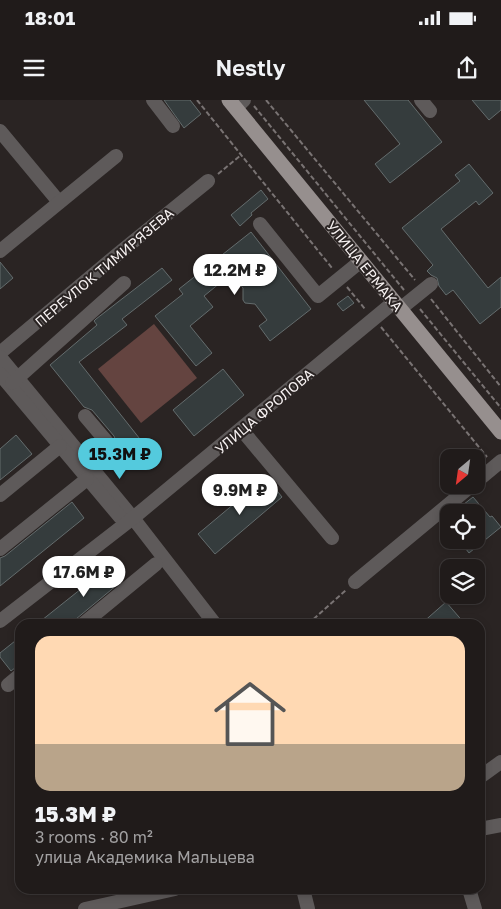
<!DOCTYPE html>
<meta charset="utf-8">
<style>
body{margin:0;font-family:"Golos Text",sans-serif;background:#282423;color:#f1f3f6;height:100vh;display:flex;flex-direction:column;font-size:19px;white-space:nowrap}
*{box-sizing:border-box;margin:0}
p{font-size:16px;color:#a2a1a2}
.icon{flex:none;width:28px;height:28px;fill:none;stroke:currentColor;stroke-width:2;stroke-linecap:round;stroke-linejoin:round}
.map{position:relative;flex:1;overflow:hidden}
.drawer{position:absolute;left:15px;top:519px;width:470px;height:275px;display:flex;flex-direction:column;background:#201b1a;border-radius:15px;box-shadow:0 2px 8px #0003,0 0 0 1px #3d3939}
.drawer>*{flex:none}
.needle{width:32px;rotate:209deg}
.controls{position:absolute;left:440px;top:349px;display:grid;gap:10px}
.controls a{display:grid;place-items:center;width:45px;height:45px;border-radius:10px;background:#201b1a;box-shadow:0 2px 8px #0003,0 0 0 1px #3d3939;font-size:25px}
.price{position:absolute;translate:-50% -42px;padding:0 11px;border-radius:18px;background:#fff;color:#222;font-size:16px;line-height:32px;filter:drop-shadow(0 1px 2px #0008)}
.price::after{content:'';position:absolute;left:50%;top:30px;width:15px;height:11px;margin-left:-8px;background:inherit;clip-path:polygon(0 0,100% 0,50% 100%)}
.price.current{background:#54cadd;color:#111}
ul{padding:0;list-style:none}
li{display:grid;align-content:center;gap:10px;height:265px;padding:0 20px}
li span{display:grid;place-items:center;height:155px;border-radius:15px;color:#555}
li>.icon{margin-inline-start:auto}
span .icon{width:90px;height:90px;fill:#fffc;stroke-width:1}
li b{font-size:21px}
.status{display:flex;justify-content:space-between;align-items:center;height:35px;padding:0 25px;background:#201b1a;direction:ltr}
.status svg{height:14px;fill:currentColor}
header{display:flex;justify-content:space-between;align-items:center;height:65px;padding:0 20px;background:#201b1a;font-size:22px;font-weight:600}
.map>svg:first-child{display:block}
.forest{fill:#644440}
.building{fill:#353c3d;stroke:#646c6d}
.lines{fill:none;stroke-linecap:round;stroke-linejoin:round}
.path{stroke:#797373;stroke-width:2;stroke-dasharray:5 2.5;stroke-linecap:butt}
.minor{stroke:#5e5a5a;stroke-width:14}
.major{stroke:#968f8e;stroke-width:15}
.labels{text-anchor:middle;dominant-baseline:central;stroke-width:4;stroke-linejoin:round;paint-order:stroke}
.street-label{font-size:14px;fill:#f7f2f2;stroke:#2a2423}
</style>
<div class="status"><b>18:01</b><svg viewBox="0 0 49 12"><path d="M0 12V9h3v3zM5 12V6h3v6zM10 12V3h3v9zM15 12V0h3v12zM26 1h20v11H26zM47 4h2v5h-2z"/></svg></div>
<header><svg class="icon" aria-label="menu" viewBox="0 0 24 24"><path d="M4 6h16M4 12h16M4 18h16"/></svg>Nestly<svg class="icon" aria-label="share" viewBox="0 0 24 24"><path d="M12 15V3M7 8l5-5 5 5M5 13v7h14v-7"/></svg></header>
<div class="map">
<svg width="501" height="809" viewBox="0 0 501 809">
<rect width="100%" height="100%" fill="#2a2423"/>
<path class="forest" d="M154 224 197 278 141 323 98 269Z"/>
<g class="building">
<path d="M164 0H190L201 14 184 28Z"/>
<path d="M364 0H408L442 42 390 83 375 64 400 44Z"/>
<path d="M472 0H501V10L489 20Z"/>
<path d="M469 64 493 93 479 105 476 101 441 129 488 188 501 177V207L480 224 453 190 446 195 439 186 437 178 431 175 427 171 433 165 402 128 460 81 455 75Z"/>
<path d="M261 90 268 99 251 113 252 115 240 126 231 115Z"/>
<path d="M251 132 311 209 270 241 259 226 267 220 255 204 245 203 243 200V188L231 174 204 196 213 207 190 226 212 253 196 266 155 216 183 194 179 189Z"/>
<path d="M0 162 13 178 0 189Z"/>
<path d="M162 168 172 180 122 219 127 225 79 262 151 353 133 368 115 346 116 341 114 336 92 310 84 307 50 265 97 225 94 221 96 219Z"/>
<path d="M348 196 354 203 343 211 337 204Z"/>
<path d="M223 269 244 295 194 336 173 310Z"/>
<path d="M16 335 32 354 0 380V349Z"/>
<path d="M266 377 282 397 215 454 198 434Z"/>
<path d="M473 397 490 417 492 416 501 427 469 453 459 440H476V412H454Z"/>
<path d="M72 402 84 418 0 486V458L5 456Z"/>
<path d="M111 465 123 480 70 524H37Z"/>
<path d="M446 502 465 524H421Z"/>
<path d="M20 537V564L11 571 0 557V553Z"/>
</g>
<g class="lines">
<g class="path">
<path d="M197 0 332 168"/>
<path d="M266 0 415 180"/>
<path d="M254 6 404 190"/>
<path d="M218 74 241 55"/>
<path d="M347 187 365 209"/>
<path d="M431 199 501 287"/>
<path d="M420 209 501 308"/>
<path d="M381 227 487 357"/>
<path d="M308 524 346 490"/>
</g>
<g class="minor">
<path d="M153 0 173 26"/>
<path d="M421 0 430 11"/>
<path d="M236 8 244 0"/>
<path d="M0 31 59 102"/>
<path d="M260 124 318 196 361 161"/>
<path d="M0 151 116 56"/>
<path d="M400 209 431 184"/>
<path d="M0 253 119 153 208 81"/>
<path d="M0 257 133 418 215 524"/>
<path d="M0 274 120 417"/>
<path d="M12 283 124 183"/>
<path d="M241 329 332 438"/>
<path d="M85 360 107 342 85 316"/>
<path d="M476 382 501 361"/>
<path d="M0 395 60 346"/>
<path d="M0 449 87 379"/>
<path d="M355 482 472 385"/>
<path d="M0 521 133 418 394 202"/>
<path d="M83 524 156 464"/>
<path d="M8 585 20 575"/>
<path d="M480 677 501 662"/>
<path d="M480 729 501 725"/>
<path d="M303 789 308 809"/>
<path d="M469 789 475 809"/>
<path d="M85 809 175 789"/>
</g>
<path class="major" d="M229 0 501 332"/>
</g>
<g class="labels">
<g class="street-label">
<text transform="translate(365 166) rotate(51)">УЛИЦА ЕРМАКА</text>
<text transform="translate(104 167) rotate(-40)">ПЕРЕУЛОК ТИМИРЯЗЕВА</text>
<text transform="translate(264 311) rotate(-40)">УЛИЦА ФРОЛОВА</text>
</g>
</g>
</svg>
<div class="controls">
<a><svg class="needle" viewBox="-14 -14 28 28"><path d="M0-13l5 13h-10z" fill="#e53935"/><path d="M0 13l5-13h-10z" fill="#a2a1a2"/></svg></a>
<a><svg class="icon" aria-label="locate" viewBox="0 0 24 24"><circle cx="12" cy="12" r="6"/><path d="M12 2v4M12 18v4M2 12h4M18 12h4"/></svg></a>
<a><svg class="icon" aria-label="layers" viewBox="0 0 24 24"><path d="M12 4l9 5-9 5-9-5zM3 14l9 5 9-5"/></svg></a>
</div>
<b class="price" style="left:235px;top:196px">12.2M ₽</b>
<b class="price current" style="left:120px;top:380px">15.3M ₽</b>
<b class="price" style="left:240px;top:416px">9.9M ₽</b>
<b class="price" style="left:84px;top:498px">17.6M ₽</b>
<section class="drawer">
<ul>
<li><span style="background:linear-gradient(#ffd9b3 70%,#b9a48a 0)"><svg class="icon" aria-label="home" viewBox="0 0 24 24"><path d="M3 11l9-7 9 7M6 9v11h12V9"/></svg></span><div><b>15.3M ₽</b><p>3 rooms · 80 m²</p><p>улица Академика Мальцева</p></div></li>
</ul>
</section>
</div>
